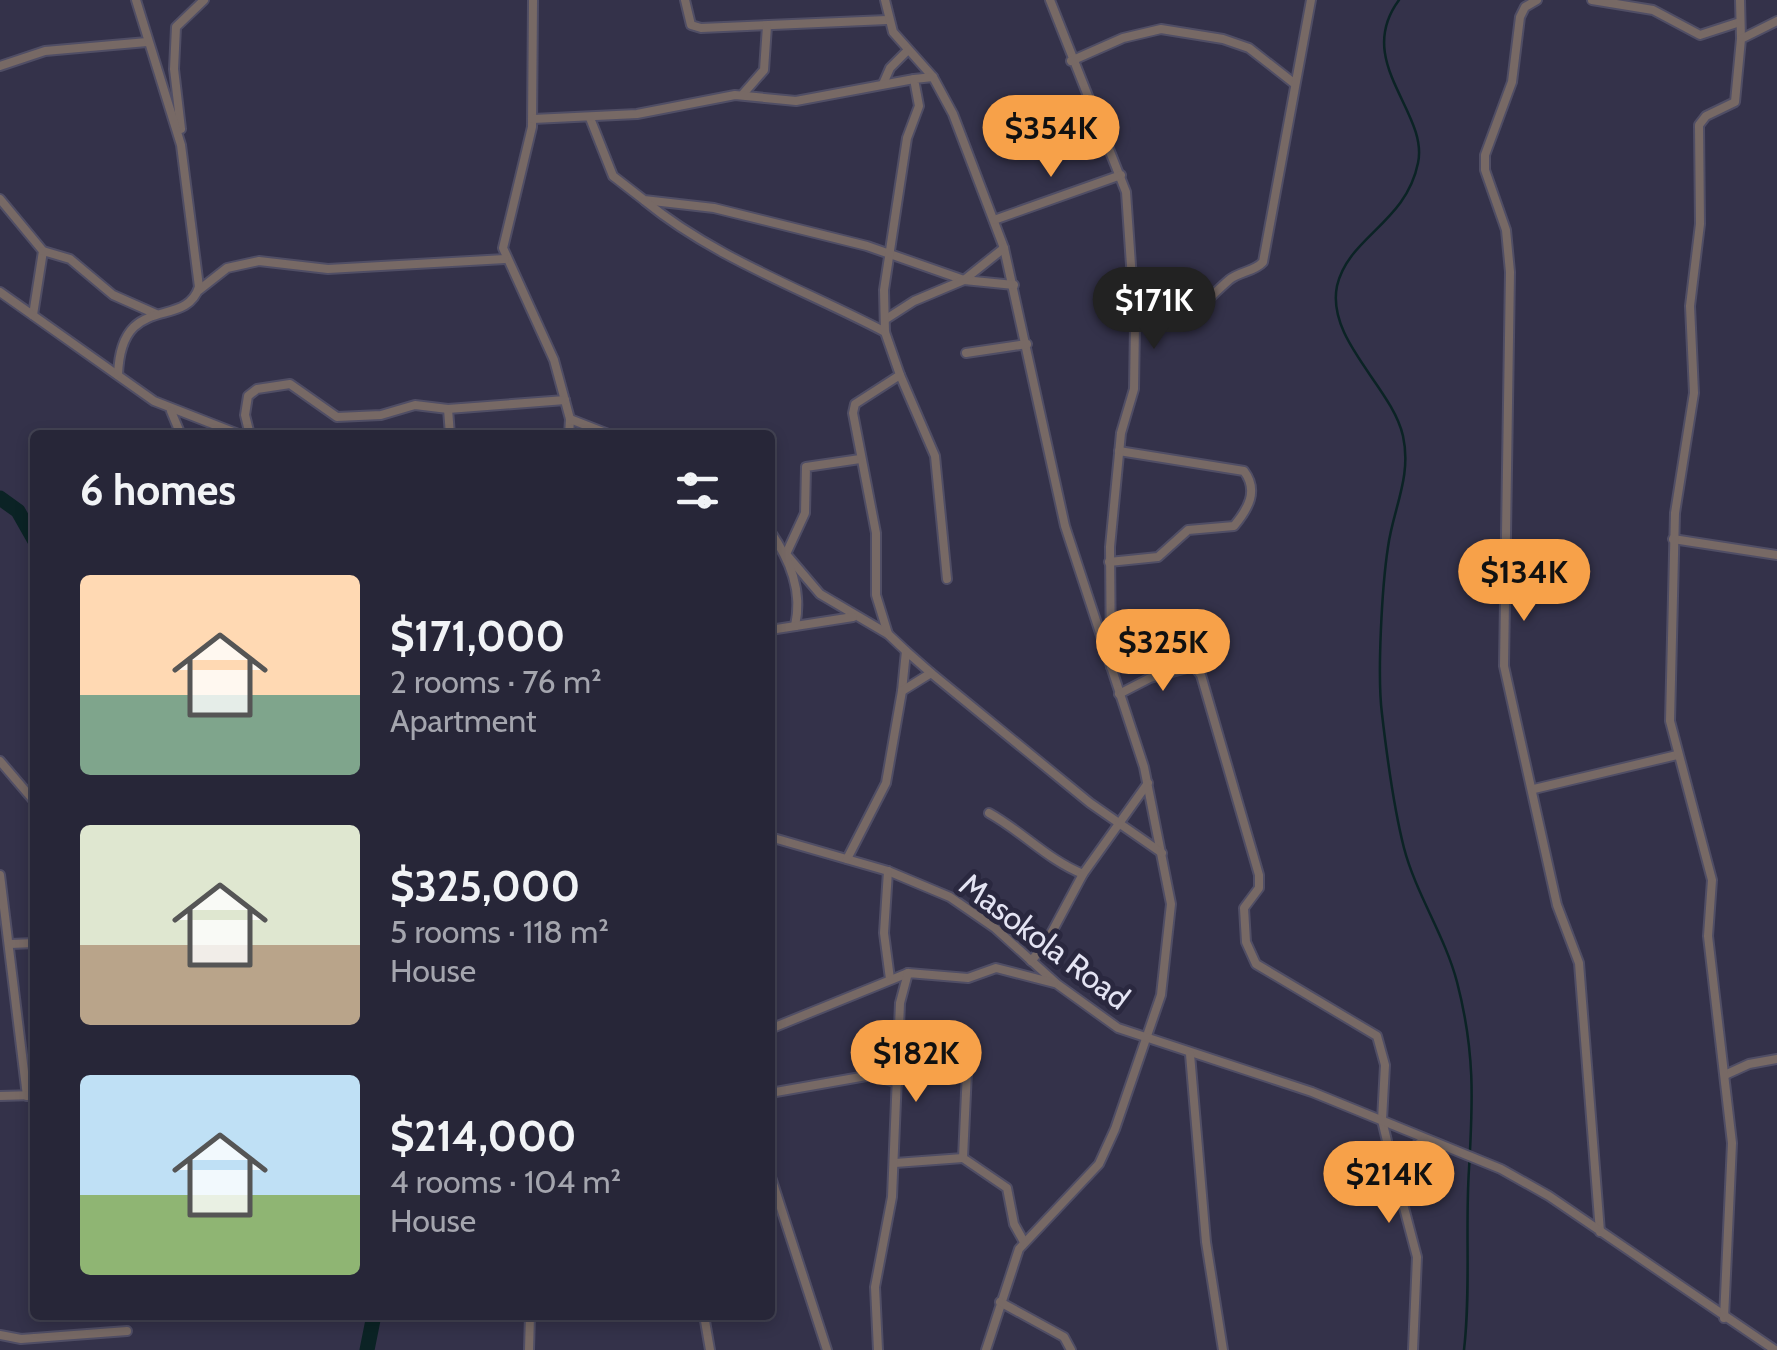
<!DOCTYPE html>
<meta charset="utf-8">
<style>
body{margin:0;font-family:Cabin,sans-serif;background:#2f2e40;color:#f1f3f6;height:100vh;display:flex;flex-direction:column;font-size:38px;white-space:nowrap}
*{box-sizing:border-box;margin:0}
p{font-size:32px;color:#a4a5ae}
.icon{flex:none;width:55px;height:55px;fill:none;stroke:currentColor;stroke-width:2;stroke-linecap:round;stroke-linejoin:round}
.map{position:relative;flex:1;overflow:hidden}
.drawer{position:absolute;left:30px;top:430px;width:745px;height:890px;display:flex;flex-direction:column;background:#272638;border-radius:10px;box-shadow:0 5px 15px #0003,0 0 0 2px #434353}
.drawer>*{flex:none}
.price{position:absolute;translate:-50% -85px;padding:0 22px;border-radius:35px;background:#f7a149;color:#111;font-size:32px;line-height:65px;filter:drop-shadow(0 2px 5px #0008)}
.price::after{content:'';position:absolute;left:50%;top:60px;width:30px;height:22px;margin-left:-15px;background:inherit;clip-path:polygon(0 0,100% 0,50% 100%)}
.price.active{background:#222;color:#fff}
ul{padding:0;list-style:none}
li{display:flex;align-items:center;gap:30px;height:250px;padding:0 50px}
li span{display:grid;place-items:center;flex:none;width:280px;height:200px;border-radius:10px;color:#555}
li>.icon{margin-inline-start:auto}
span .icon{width:120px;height:120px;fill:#fffc;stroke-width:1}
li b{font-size:42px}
h2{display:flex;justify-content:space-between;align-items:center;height:120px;padding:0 50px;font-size:42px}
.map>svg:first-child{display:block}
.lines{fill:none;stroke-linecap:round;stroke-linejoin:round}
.stream{stroke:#0b2325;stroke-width:2.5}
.river{stroke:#0b2325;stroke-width:15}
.street-casing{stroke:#504e65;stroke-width:12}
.street{stroke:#776965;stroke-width:8}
.labels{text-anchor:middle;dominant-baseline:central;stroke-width:10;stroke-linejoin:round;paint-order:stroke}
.street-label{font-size:32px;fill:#e4e4f3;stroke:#2a283f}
</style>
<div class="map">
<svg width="1777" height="1350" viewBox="0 0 1777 1350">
<rect width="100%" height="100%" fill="#34324a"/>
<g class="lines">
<path class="stream" d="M1399 0C1353 62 1429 112 1418 163 1406 223 1348 237 1337 286 1326 340 1392 387 1403 436 1412 477 1393 509 1388 547 1382 586 1377 675 1382 714 1387 757 1393 805 1404 848 1416 894 1445 936 1457 982 1475 1051 1473 1100 1469 1169 1465 1230 1471 1289 1464 1350"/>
<g class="river">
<path d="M0 498 18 511 35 541"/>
<path d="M367 1350 374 1315"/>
</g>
<defs>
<g id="street">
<path d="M533 0 532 127 503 248 554 360 570 419 569 435"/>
<path d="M685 0 691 25 701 28 887 20"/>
<path d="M885 0 893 32 933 77 953 114 1004 248 1065 526 1144 767 1171 904 1161 995 1115 1129 1099 1164 1019 1249 986 1350"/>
<path d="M1050 0 1126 192 1135 324"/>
<path d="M1537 0 1525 7 1520 17 1512 82 1485 155V170L1506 230 1510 272 1504 666 1557 905 1579 963 1600 1232"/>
<path d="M1592 0 1653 10 1700 35 1740 22"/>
<path d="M1740 0 1741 39"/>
<path d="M1071 61 1123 38 1161 29 1223 39 1249 48 1295 84"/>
<path d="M0 66 45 51 147 42"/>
<path d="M883 84 890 68 908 50"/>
<path d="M743 94 764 70 767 26"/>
<path d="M590 118 613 176 644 200 714 208 867 246 964 280 1014 285"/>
<path d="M533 119 637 114 735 95 796 101 914 79"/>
<path d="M181 129 174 69 176 27 204 0"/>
<path d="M0 199 43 251 33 315"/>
<path d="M645 201C716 259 803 289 885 332"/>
<path d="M994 220 1121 175"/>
<path d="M43 251 70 259 113 295 156 314"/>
<path d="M199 290 227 268 259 261 328 269 505 259"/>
<path d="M0 292 154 401 241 435"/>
<path d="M886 319 914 301 964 280 1004 248"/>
<path d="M966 353 1027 344"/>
<path d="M118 375C121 290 185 331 199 287L181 145 136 0"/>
<path d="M900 375 935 456 947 579"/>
<path d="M448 409 450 435"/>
<path d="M171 411 181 435"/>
<path d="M570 419 611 435"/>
<path d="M250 435 245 415 248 396 257 389 290 384 337 417 381 415 415 405 448 409 565 400"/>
<path d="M860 459 806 467 805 513 786 554 820 594 888 634 906 651"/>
<path d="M770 531C790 560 803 591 795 626"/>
<path d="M1673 539 1777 555"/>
<path d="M1109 562 1158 557 1188 530 1234 526C1248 509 1259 491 1244 471L1119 451"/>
<path d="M1112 620C1138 644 1180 645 1201 675L1259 875V888L1244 908 1246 942 1256 964 1377 1036 1385 1065 1382 1120 1392 1162"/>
<path d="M770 630 853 617"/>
<path d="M888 634 876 595V533L853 413 855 404 900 375 885 332 884 290 907 138 919 106 914 79 933 77"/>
<path d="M1111 667 1110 547 1121 433 1134 389 1135 324C1196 324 1188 316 1229 280 1240 271 1254 272 1263 262L1311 0"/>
<path d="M902 691 906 651 931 673"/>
<path d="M1119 694 1150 678 1194 666"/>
<path d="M0 761 35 802"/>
<path d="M1534 789 1677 755"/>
<path d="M989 813C1023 832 1048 860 1083 874"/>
<path d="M770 837 888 871 950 897 995 928 1057 984 1118 1028 1312 1092 1501 1169 1549 1196 1775 1350"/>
<path d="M847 859 886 783 902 691 931 673 1090 803 1162 853"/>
<path d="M888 871 884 933 890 979"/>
<path d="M0 875 27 1096"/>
<path d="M10 944 35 943"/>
<path d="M1031 961 1045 945 1083 874 1148 783"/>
<path d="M770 1029 908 973"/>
<path d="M1190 1054 1206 1242 1223 1350"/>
<path d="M967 1071 963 1158 1007 1188 1014 1224 1024 1242"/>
<path d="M1727 1074 1749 1064 1777 1059"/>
<path d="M770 1093 872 1075 898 1083"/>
<path d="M0 1096 35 1095"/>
<path d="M895 1163 963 1158"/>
<path d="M770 1174 827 1350"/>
<path d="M1000 1302 1064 1337 1071 1350"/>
<path d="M447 1315H455"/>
<path d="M704 1315 710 1350"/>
<path d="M1724 1318 1732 1143 1708 936 1712 880 1670 721 1675 513 1694 393 1690 306 1700 224 1699 125 1706 116 1735 102 1741 39 1777 21"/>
<path d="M0 1335 21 1339 127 1331"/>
<path d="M529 1350 530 1315"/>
<path d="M878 1350 875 1287 892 1197 900 1003 908 973 968 978 996 968 1054 983"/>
<path d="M1413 1350 1417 1257 1392 1162 1424 1140"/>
</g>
</defs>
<use href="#street" class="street-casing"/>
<use href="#street" class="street"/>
</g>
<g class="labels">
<g class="street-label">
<text transform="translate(1045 941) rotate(37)">Masokola Road</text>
</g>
</g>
</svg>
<b class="price" style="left:1051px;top:180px">$354K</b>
<b class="price active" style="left:1154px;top:352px">$171K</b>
<b class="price" style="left:1524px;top:624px">$134K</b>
<b class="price" style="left:1163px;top:694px">$325K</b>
<b class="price" style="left:916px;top:1105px">$182K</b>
<b class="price" style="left:1389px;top:1226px">$214K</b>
<section class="drawer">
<h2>6 homes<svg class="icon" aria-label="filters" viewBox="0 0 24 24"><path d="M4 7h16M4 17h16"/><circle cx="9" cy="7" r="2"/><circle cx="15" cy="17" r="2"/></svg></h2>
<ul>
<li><span style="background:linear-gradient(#ffd9b3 60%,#7fa58c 0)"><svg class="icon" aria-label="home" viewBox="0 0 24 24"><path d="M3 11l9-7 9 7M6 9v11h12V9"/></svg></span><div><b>$171,000</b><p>2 rooms · 76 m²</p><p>Apartment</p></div></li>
<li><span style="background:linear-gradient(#dfe7d0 60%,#b9a48a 0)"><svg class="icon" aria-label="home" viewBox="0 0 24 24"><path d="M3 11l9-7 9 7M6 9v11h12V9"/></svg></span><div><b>$325,000</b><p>5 rooms · 118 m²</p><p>House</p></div></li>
<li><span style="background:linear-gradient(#bfe0f5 60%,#8fb573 0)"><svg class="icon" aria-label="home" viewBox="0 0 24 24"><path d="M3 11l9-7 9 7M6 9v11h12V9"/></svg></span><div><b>$214,000</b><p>4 rooms · 104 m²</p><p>House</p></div></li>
</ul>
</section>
</div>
